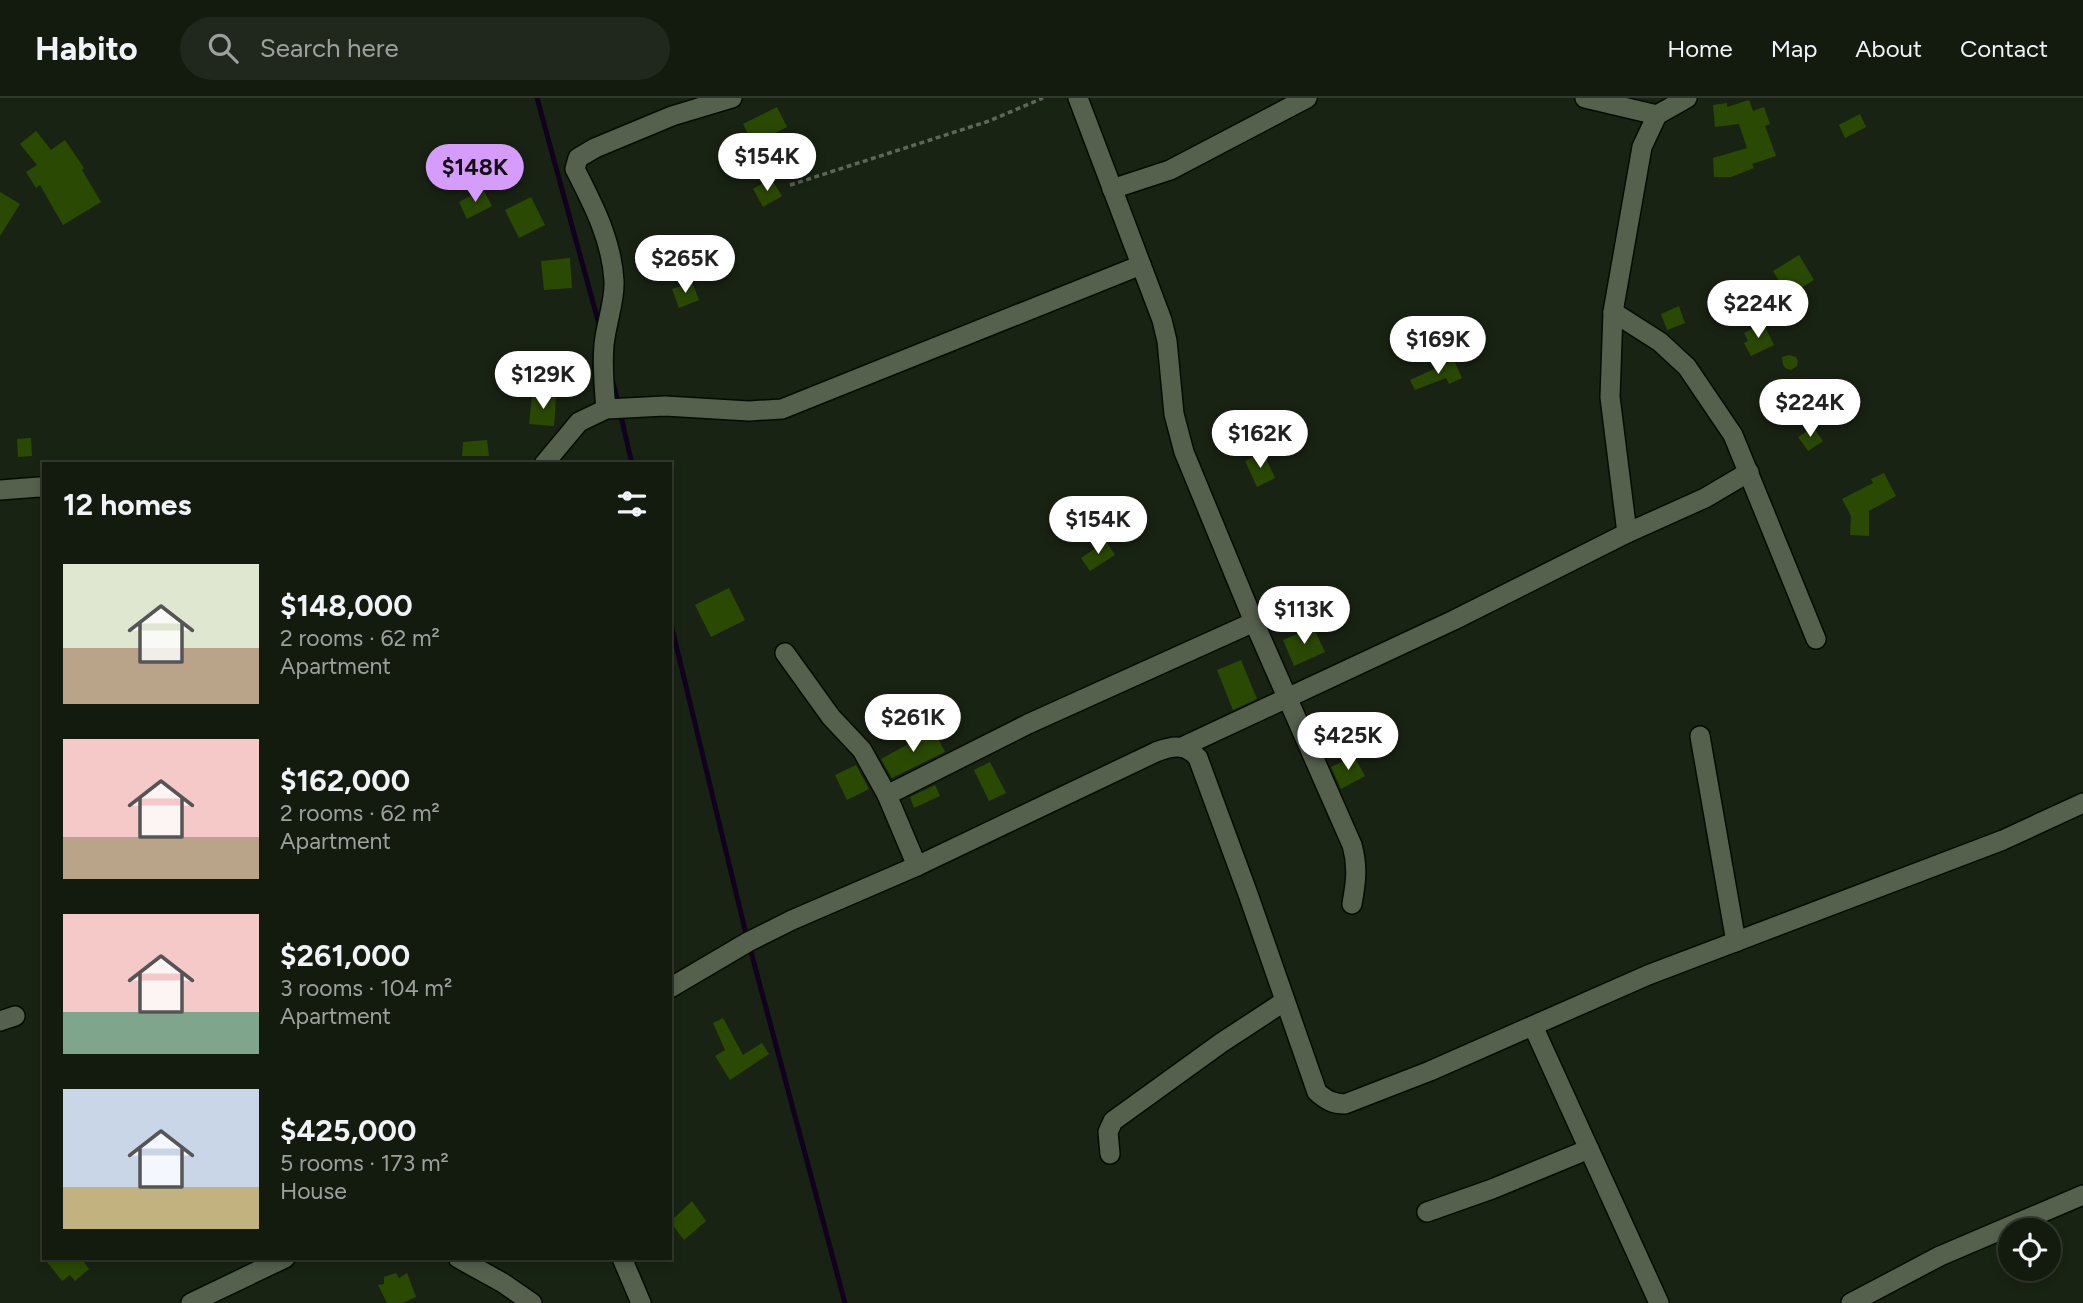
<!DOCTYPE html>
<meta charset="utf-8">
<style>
body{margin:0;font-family:Figtree,sans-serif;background:#20271c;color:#f1f3f6;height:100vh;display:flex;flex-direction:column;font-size:26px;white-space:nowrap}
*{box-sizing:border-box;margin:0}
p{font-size:23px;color:#9da19e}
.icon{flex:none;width:38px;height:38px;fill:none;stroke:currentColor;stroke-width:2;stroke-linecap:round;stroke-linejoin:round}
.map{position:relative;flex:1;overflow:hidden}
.side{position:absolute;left:42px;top:364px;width:630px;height:798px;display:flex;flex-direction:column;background:#131a0e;border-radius:0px;box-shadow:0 4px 10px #0003,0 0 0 2px #32382e}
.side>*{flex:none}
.tools{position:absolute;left:1998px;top:1120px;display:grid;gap:14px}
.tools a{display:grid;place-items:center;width:63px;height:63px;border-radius:50%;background:#131a0e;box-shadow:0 4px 10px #0003,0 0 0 2px #32382e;font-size:35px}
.price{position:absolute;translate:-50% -60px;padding:0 16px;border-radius:24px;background:#fff;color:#222;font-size:23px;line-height:46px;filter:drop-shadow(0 2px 4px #0008)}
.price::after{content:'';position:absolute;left:50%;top:42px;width:21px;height:16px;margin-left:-10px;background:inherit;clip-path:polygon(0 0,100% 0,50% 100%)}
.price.selected{background:#d59cfb;color:#111}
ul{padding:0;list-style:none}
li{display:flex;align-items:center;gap:21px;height:175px;padding:0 21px}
li span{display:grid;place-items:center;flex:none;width:196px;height:140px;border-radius:0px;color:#555}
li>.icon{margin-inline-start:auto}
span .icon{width:84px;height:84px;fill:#fffc;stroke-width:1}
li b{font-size:30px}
h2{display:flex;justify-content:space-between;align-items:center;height:84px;padding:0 21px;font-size:30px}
header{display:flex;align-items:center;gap:42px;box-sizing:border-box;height:98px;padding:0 35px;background:#131a0e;border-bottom:2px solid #32382e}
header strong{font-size:33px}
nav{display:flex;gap:38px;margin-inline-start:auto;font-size:24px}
.search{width:490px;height:63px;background:#20271c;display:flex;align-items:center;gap:18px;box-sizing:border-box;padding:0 24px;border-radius:38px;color:#9da19e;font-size:26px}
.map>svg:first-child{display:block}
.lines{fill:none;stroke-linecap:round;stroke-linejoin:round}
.stream{stroke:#12001f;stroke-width:5}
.building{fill:#2a4a04}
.minor-casing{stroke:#050c01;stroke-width:22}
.path{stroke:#5e6759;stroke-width:3.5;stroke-dasharray:5 3.5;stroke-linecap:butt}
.minor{stroke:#55604d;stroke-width:19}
</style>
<header>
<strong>Habito</strong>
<div class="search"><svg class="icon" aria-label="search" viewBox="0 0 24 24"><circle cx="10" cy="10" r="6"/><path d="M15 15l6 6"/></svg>Search here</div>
<nav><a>Home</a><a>Map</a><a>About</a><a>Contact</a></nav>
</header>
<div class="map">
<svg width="2083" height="1205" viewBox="0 0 2083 1205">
<rect width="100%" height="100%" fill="#192313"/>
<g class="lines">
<g class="stream">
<path d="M537 0 600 230"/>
<path d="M612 280 618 305"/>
<path d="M620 314 632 366"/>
<path d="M670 522 747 840"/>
<path d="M750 850 845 1205"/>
</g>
</g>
<g class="building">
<path d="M1749 2 1753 13 1764 9 1770 26 1765 28 1776 58 1752 66 1754 70 1731 79H1714L1713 60 1747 50 1739 26 1715 29 1713 7 1727 5V9Z"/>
<path d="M777 9 787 29 753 46 743 26Z"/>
<path d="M1860 16 1866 29 1845 40 1839 27Z"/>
<path d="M36 33 51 52 65 42 84 70 82 72 101 104 63 127 40 87 36 90 26 74 37 67 20 46Z"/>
<path d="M771 80 782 98 763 109 753 91Z"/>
<path d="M483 91 492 108 467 121 459 104Z"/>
<path d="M0 94 20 106 0 138Z"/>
<path d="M531 99 545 127 519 140 505 112Z"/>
<path d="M1799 157 1814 182 1788 198 1773 173Z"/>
<path d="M570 160 572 190 544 192 541 163Z"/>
<path d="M692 184 699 202 679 210 672 191Z"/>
<path d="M1679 208 1685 225 1667 232 1661 216Z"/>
<path d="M1763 225 1774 247 1751 258 1744 245 1748 243 1744 235Z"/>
<path d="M1789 257 1796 259 1798 263 1797 268 1791 272 1785 270 1783 266 1782 259Z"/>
<path d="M1454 262 1462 280 1449 286 1446 280 1415 292 1410 282Z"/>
<path d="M532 297 556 299 554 328 529 326Z"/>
<path d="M1813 329 1823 343 1808 353 1798 339Z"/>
<path d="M31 340 32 358 18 359 17 341Z"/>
<path d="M487 342 489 358H462L463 344Z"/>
<path d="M1263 354 1275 380 1257 389 1245 363Z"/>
<path d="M1884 375 1896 398 1869 413V438L1850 437 1851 418 1842 401 1873 385 1871 381Z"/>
<path d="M1106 443 1115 457 1090 473 1081 460Z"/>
<path d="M729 490 745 522 711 539 695 507Z"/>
<path d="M1313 529 1325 554 1294 568 1283 542Z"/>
<path d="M1241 562 1257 601 1233 612 1217 572Z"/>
<path d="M934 632 945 654 892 680 881 661Z"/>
<path d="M1354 658 1365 678 1341 691 1331 669Z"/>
<path d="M990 664 1006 695 989 703 974 672Z"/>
<path d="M856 667 869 691 847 702 835 677Z"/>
<path d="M935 687 940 698 914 710 910 699Z"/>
<path d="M723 920 743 957 762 945 769 956 730 982 715 958 725 952 713 925Z"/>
<path d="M692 1103 706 1123 684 1142 670 1124Z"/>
<path d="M44 1160H81L89 1171 75 1183 70 1177 62 1183Z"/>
<path d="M396 1175 399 1180 407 1175 416 1199 403 1205H387L378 1187 384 1186V1179Z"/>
</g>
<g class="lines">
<defs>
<g id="minor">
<path d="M1078 0 1162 222 1167 243 1174 316 1184 354 1254 524 1352 747C1358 768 1356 784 1352 806"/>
<path d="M1585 0 1657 17"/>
<path d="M1112 91 1170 72 1307 0"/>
<path d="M1613 214 1660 244 1687 269 1733 337 1816 541"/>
<path d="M606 311C604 290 602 269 604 247 606 225 615 204 614 183 612 143 593 106 575 71L578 60 595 50 672 18 732 0"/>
<path d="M544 366 579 324 606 311 665 308 749 313 782 311 1141 167"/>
<path d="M0 392 39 389 44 390"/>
<path d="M1627 435 1610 299 1613 214 1642 49 1657 17 1687 0"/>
<path d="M785 555 831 619 862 652 887 697 917 768"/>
<path d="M1700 638 1736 844"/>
<path d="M1182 649 1454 522 1627 435 1705 400 1749 374"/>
<path d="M887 697 1028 626 1254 524"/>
<path d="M670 890 748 844 792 822 917 768 1156 654C1172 648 1186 645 1198 660L1248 796 1317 994C1326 1002 1333 1006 1345 1006L1430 973 1648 877 2003 742 2083 705"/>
<path d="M0 923 15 918"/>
<path d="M1533 928 1659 1205"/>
<path d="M1110 1056 1108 1034 1113 1023 1221 945 1285 903"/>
<path d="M1427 1114 1492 1091 1589 1051"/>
<path d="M458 1160 503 1185 532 1205"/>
<path d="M622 1160 641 1205"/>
<path d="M191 1205 285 1160"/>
<path d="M1851 1205 1940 1158 2083 1097"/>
</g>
</defs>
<use href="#minor" class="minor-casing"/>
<path class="path" d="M790 87 989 23 1043 0"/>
<use href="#minor" class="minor"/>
</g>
</svg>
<div class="tools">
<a><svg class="icon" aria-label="locate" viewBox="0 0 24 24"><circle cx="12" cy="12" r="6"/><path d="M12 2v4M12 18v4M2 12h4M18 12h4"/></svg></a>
</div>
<b class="price" style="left:767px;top:95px">$154K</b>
<b class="price selected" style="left:475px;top:106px">$148K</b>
<b class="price" style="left:685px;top:197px">$265K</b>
<b class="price" style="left:1758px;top:242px">$224K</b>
<b class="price" style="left:1438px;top:278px">$169K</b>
<b class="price" style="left:543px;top:313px">$129K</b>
<b class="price" style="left:1810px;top:341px">$224K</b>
<b class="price" style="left:1260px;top:372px">$162K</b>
<b class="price" style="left:1098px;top:458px">$154K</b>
<b class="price" style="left:1304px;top:548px">$113K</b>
<b class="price" style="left:913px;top:656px">$261K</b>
<b class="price" style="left:1348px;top:674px">$425K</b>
<section class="side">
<h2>12 homes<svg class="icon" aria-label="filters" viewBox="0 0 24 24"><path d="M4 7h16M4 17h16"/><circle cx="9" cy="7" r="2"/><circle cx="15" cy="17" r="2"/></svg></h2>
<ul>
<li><span style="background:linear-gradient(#dfe7d0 60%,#b9a48a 0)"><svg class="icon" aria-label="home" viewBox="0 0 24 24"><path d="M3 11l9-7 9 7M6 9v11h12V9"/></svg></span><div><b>$148,000</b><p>2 rooms · 62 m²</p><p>Apartment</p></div></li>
<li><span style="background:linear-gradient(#f6c9c9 70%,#b9a48a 0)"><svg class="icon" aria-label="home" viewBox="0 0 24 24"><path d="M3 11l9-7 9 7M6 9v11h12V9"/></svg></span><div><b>$162,000</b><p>2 rooms · 62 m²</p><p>Apartment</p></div></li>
<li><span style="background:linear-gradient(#f6c9c9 70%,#7fa58c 0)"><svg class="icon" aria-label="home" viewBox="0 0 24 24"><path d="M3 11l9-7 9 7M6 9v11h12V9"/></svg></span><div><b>$261,000</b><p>3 rooms · 104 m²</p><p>Apartment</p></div></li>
<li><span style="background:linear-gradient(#c9d6e8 70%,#c2b280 0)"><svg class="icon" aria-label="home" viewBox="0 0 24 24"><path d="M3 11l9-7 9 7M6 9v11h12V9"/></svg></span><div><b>$425,000</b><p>5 rooms · 173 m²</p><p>House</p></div></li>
</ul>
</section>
</div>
